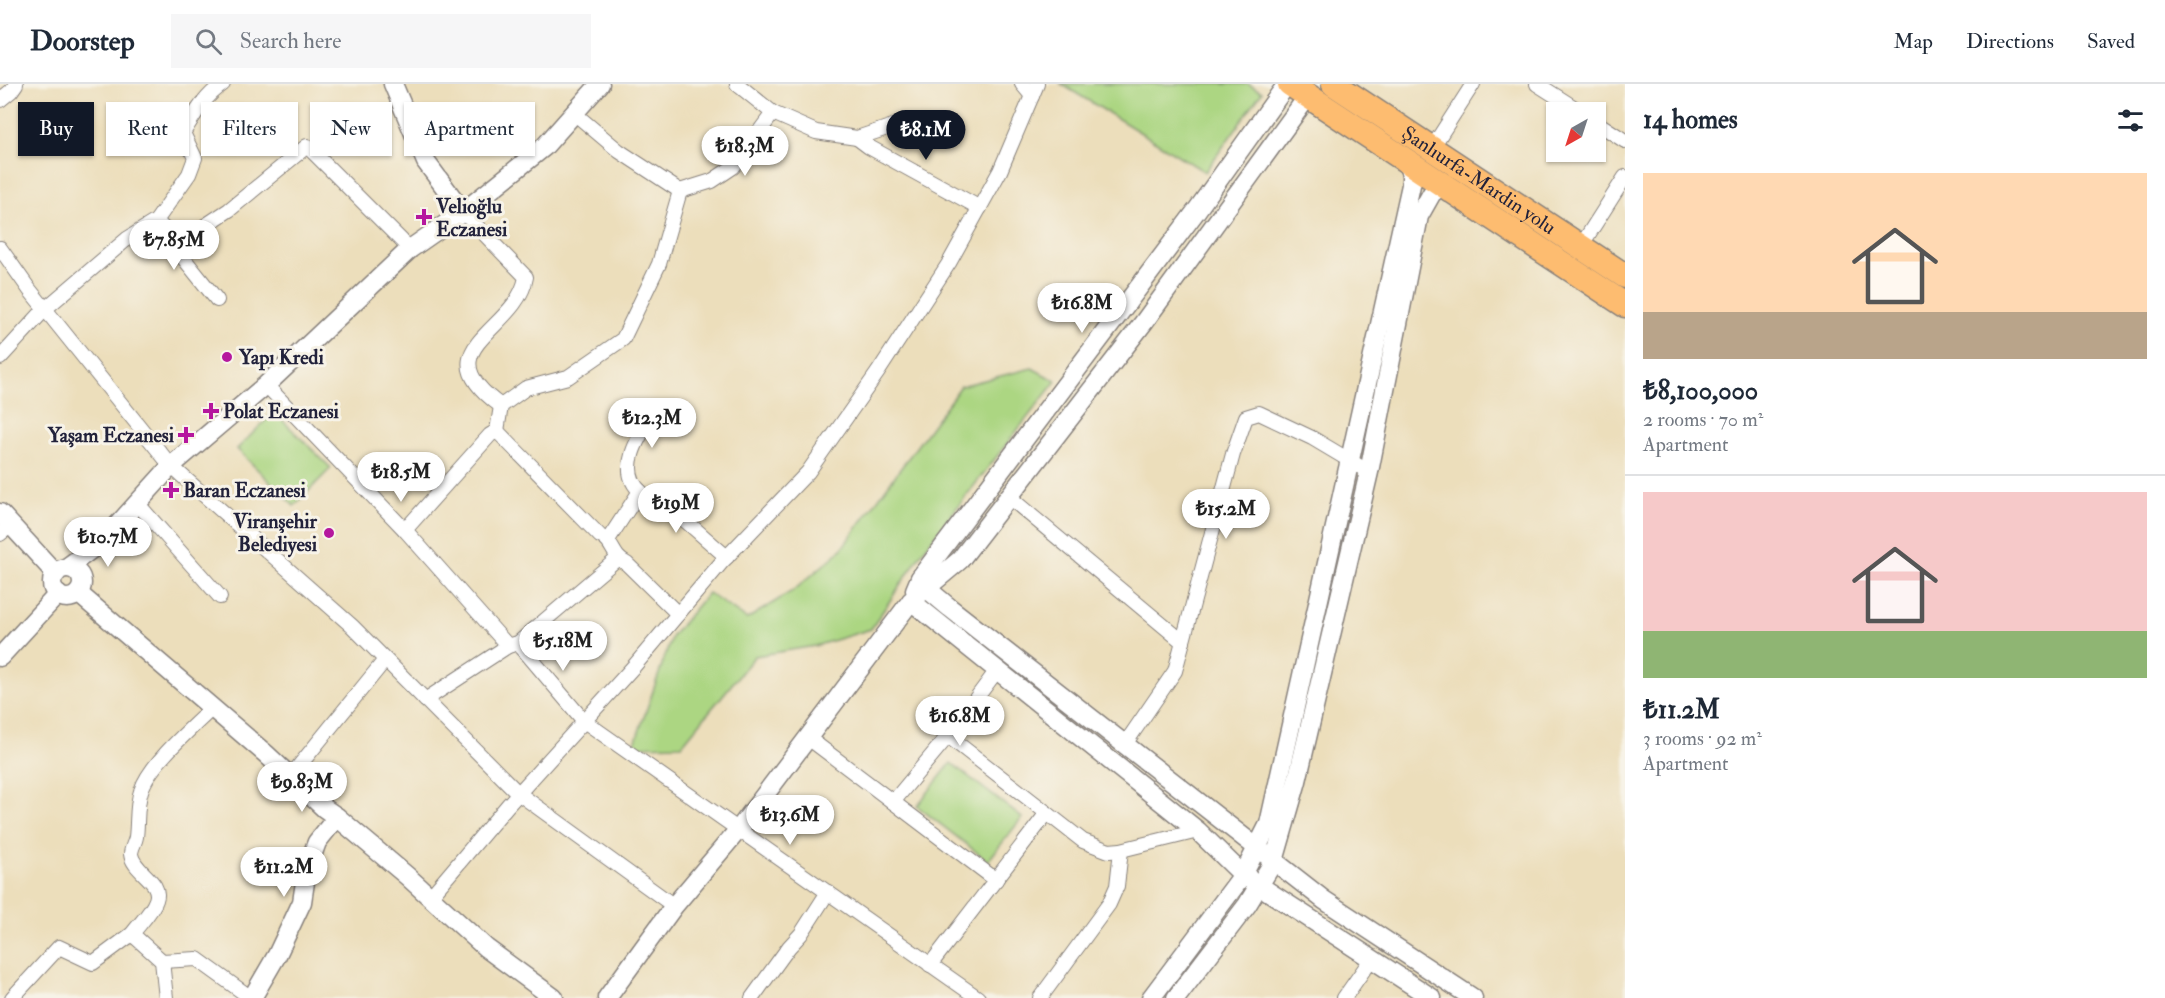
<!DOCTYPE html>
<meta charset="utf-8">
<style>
body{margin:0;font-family:"IM FELL Double Pica",serif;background:#f6f6f7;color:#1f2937;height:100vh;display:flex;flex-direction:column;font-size:22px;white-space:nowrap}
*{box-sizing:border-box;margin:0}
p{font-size:20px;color:#747a83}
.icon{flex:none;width:33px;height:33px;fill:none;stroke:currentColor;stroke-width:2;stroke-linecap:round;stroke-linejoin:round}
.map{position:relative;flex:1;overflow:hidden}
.sheet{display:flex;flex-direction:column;background:#fff;width:540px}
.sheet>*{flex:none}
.guide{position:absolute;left:18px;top:18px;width:570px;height:54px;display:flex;gap:12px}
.needle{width:39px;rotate:219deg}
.fabs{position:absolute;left:1546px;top:18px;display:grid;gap:12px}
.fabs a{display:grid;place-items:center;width:60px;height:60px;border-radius:0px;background:#fff;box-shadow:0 2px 4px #0004;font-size:30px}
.price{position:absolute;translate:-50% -51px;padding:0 14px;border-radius:21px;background:#fff;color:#222;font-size:20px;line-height:39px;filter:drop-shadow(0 2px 3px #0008)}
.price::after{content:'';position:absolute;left:50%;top:36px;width:18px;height:14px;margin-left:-9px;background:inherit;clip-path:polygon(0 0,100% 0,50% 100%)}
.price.selected{background:#111827;color:#fff}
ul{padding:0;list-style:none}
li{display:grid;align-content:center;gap:12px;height:318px;padding:0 18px}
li+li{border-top:2px solid #e0e1e3}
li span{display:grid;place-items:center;height:186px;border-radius:0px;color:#555}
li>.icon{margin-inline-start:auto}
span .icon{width:108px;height:108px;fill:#fffc;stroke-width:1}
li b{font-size:26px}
h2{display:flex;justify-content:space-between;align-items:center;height:72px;padding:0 18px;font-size:26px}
.pill{padding:0 21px;border-radius:0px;background:#fff;box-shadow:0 2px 4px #0004;font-size:21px;line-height:54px}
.pill.selected{background:#111827;color:#fff}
header{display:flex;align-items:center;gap:36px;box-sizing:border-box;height:84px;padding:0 30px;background:#fff;border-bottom:2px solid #e0e1e3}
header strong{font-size:28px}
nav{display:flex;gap:33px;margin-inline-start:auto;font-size:21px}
.search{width:420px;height:54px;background:#f6f6f7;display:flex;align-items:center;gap:15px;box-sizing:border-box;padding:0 21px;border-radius:0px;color:#747a83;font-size:22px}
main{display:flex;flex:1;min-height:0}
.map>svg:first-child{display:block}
.green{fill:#acd682;stroke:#677c5e;stroke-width:1.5}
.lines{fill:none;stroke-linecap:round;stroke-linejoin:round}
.minor-casing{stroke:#87807b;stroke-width:16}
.tertiary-casing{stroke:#87807b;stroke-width:21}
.trunk-casing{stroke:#87807b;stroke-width:27}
.minor{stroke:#fff;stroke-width:14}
.tertiary{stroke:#fff;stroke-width:18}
.trunk{stroke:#fdbc70;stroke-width:24}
.poi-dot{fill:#b5179e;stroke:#f7f3e8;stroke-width:2}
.labels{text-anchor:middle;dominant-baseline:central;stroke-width:6;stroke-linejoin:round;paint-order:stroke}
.street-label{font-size:20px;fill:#22223b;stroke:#f7f3e8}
.poi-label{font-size:20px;font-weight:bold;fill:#22223b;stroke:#f7f3e8;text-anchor:start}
</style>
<header>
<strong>Doorstep</strong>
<div class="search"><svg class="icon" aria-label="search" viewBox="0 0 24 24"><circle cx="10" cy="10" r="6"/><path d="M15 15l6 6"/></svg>Search here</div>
<nav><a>Map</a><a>Directions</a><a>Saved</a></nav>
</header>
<main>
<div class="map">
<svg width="1625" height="914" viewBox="0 0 1625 914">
<rect width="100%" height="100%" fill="#f7f3e8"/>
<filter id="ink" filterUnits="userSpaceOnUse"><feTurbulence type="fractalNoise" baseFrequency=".0167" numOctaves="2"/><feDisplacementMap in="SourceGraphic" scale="12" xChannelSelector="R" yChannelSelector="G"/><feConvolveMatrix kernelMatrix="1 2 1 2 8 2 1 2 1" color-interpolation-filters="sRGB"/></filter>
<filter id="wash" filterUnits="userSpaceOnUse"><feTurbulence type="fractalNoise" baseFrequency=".008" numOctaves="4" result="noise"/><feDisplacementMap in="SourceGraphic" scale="24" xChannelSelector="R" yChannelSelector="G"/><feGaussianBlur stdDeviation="1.35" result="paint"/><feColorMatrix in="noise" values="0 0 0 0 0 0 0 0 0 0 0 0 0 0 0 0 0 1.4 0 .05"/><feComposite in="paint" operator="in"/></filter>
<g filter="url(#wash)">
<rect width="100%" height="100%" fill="#ecdebb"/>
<g class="green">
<path d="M1061 0H1248L1262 8 1205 88Z"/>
<path d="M1032 284 1056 297 923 467 871 545 815 562 755 572 682 661 634 662 672 552 708 509 747 535 794 506 840 467 961 302Z"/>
<path d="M274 328 331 384 294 422 237 365Z"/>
<path d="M951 679 1022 734 988 777 917 722Z"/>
</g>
</g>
<g filter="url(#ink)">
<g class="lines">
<defs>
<g id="minor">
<path d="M737 0 773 29 816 48 857 54 899 40"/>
<path d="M1022 0 1032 12"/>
<path d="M1537 0 1581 28"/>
<path d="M0 16 11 7 16 0"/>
<path d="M574 29 619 67 680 107"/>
<path d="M1596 38 1625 57"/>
<path d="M857 54 869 63 980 124"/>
<path d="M1432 64 1473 0"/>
<path d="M680 107 712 97 733 83 773 29"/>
<path d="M463 128 526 193C517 248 421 264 501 322"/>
<path d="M156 137 179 159 185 176 217 216"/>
<path d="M179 159 229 126 307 62 410 165"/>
<path d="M1581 162 1625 93"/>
<path d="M0 164 29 205 171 382 352 542 518 709 674 822"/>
<path d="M0 274 45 225 127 155 156 137 189 90 195 74 183 49C195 30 204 13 223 0"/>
<path d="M266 301 405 446 508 562"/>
<path d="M657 324C643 346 614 385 641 408 649 415 661 418 670 424 689 439 708 457 727 473"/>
<path d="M497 347 600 452C615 459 610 471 627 480L678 530"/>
<path d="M1009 413 1183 558"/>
<path d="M137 419 220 513"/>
<path d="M405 446 490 351 497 347 501 322 526 304 568 293 623 255 659 180 680 107"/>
<path d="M0 450 11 441"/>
<path d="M608 456 640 407"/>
<path d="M518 559 584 637 978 914"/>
<path d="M425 616 508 562 518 559 617 475"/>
<path d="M948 652 1083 757 1109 767 1121 766 1198 747"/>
<path d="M807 653 996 796"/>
<path d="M1125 660 1175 587 1233 370 1246 333 1259 329 1312 354 1369 388"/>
<path d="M290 693 385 576"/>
<path d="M893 718 948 652 998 585"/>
<path d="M430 813 508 721 635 581 721 479 808 388 878 288 949 179 1000 87 1037 0"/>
<path d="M132 850C140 839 152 828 156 816 163 797 133 788 131 770 131 764 135 759 136 753 138 738 136 722 141 707 149 680 192 644 212 624"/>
<path d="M162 877 197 875 251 914"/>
<path d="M930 881 1047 729"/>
<path d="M12 914 59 863 93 879 132 850 162 877 166 914"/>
<path d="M752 914 789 863 801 850 828 808"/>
<path d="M1040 914 1109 820 1117 802 1121 766"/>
<path d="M1344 914 1372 874"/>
</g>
<g id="tertiary">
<path d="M393 0 426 78 463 128"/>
<path d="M0 429 56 490"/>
<path d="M66 484 104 456 171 382 266 301 410 165 463 128 544 63 600 0"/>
<circle cx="67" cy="499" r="15"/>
<path d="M920 495 926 504 950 524 1324 816 1473 914"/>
<path d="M915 506 920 494 1197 126 1287 0"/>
<path d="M78 509 266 670 324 724 337 733 407 792 486 864 554 914"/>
<path d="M911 517 1198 747 1243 791 1432 914"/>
<path d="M0 573 58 510"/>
<path d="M252 914 277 871 302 818 307 785 317 758 337 733"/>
<path d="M607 914 674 822 739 745 911 517 960 476 1144 238 1308 12"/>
<path d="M1151 914 1243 791 1269 740 1411 101V90L1406 77"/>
<path d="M1176 914 1247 821 1274 777 1297 697 1369 388 1419 132 1432 109 1444 101"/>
</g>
<g id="trunk">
<path d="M1290 0 1625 221"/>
<path id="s1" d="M1334 0 1625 192"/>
</g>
</defs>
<use href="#minor" class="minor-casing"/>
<use href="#tertiary" class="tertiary-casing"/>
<use href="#trunk" class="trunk-casing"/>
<use href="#minor" class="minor"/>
<use href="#tertiary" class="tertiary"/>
<use href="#trunk" class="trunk"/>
</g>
</g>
<g class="poi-dot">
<path d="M421 124h6v6h6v6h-6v6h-6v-6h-6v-6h6z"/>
<circle cx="227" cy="273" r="6"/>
<path d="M208 318h6v6h6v6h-6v6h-6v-6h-6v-6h6z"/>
<path d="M183 342h6v6h6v6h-6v6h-6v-6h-6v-6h6z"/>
<path d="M168 397h6v6h6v6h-6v6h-6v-6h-6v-6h6z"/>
<circle cx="329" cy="449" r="6"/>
</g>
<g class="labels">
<g class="street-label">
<text stroke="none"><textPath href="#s1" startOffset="174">Şanlıurfa-Mardin yolu</textPath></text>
</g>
<g class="poi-label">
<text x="436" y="122">Velioğlu<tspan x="436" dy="23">Eczanesi</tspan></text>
<text x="239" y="273">Yapı Kredi</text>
<text x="223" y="327">Polat Eczanesi</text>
<text x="174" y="351" text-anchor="end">Yaşam Eczanesi</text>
<text x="183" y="406">Baran Eczanesi</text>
<text x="317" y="437" text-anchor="end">Viranşehir<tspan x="317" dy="23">Belediyesi</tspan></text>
</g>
</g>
</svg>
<div class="fabs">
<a><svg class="needle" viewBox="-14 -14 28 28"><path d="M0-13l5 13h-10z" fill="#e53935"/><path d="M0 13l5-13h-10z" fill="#747a83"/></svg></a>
</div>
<b class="price selected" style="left:926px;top:77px">₺8.1M</b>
<b class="price" style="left:745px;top:93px">₺18.3M</b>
<b class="price" style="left:174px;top:187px">₺7.85M</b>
<b class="price" style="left:1082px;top:250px">₺16.8M</b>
<b class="price" style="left:652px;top:365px">₺12.3M</b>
<b class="price" style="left:401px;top:419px">₺18.5M</b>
<b class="price" style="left:676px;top:450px">₺19M</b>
<b class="price" style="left:1226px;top:456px">₺15.2M</b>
<b class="price" style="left:108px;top:484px">₺10.7M</b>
<b class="price" style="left:563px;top:588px">₺5.18M</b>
<b class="price" style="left:960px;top:663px">₺16.8M</b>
<b class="price" style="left:302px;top:729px">₺9.83M</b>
<b class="price" style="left:790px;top:762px">₺13.6M</b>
<b class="price" style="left:284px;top:814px">₺11.2M</b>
<div class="guide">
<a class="pill selected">Buy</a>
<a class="pill">Rent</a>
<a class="pill">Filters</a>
<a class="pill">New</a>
<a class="pill">Apartment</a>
</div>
</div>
<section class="sheet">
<h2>14 homes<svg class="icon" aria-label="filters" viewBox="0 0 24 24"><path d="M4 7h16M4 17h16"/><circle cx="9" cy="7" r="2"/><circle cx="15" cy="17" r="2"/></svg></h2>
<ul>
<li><span style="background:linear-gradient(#ffd9b3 75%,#b9a48a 0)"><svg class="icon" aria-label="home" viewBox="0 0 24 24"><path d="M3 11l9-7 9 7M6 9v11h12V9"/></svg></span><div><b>₺8,100,000</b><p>2 rooms · 70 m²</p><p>Apartment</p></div></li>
<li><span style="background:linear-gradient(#f6c9c9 75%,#8fb573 0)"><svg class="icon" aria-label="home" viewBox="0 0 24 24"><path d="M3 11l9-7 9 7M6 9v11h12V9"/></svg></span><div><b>₺11.2M</b><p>3 rooms · 92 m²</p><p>Apartment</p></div></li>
</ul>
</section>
</main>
